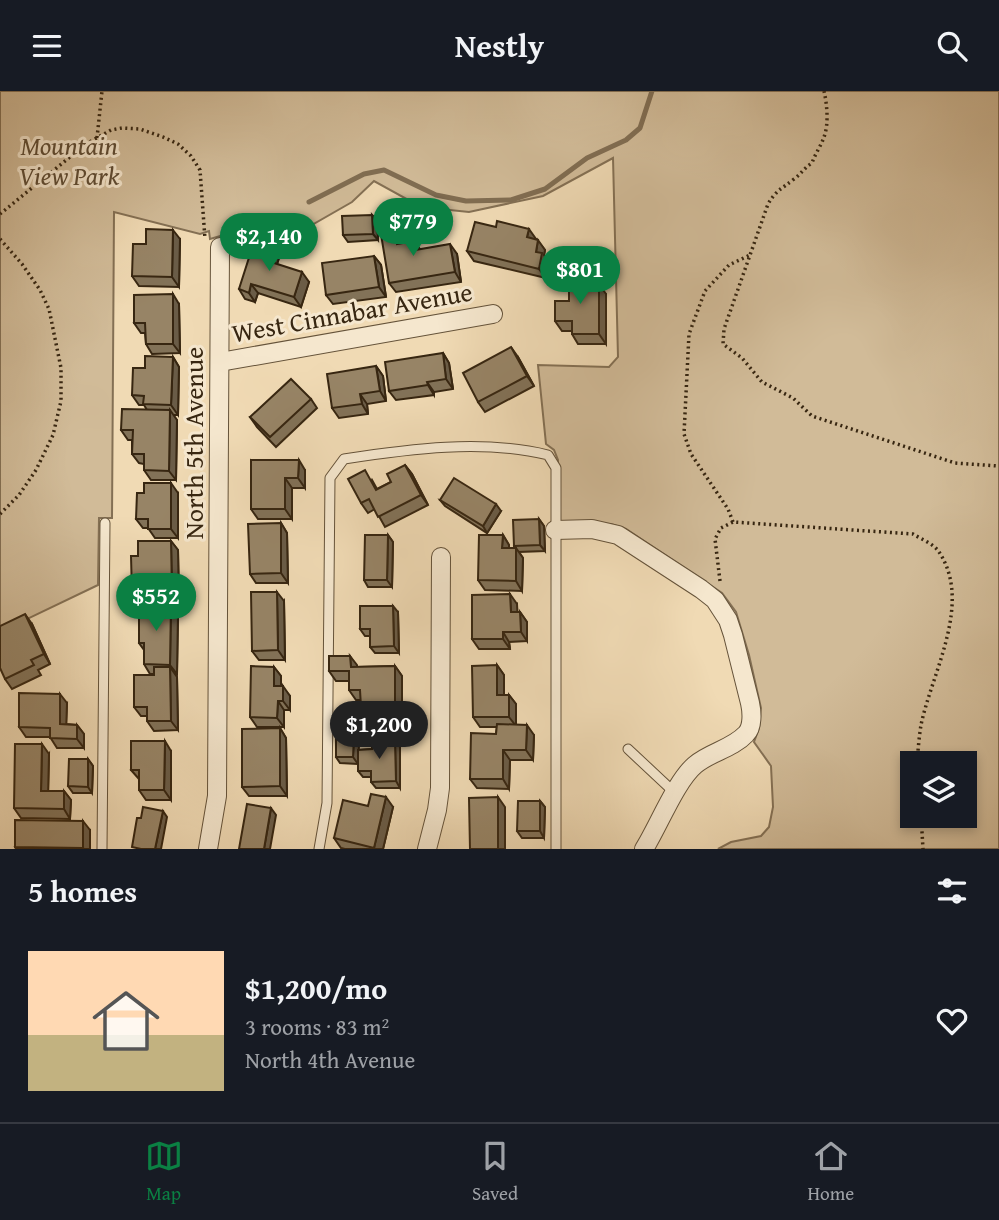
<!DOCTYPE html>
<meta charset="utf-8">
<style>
body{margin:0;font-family:"Gentium Book Plus",serif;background:#20242c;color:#f1f3f6;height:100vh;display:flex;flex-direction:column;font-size:26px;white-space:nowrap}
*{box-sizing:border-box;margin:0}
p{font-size:23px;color:#9ea1a6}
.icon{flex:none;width:38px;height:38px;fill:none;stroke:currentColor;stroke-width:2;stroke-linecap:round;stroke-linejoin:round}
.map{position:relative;height:758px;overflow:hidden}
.panel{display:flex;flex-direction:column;background:#171b24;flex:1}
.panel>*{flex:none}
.buttons{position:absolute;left:900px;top:660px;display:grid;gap:14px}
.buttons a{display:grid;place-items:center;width:77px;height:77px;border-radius:0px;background:#171b24;box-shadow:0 4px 10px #0003;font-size:35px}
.price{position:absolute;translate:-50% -60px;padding:0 16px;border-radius:24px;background:#0b8043;color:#fff;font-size:23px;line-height:46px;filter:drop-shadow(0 2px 4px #0008)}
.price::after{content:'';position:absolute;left:50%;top:42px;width:21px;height:16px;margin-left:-10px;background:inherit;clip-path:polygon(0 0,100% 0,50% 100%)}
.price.on{background:#222;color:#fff}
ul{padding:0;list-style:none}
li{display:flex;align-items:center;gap:21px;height:175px;padding:0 28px}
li+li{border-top:2px solid #363941}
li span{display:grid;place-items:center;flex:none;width:196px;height:140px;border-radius:0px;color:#555}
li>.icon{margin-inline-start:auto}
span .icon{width:84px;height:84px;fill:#fffc;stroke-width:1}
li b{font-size:30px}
h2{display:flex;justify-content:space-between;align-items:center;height:84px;padding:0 28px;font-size:30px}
header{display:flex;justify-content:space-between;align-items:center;height:91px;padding:0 28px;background:#171b24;font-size:32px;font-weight:600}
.tabs{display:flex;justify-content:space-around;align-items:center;height:98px;border-top:2px solid #363941;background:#171b24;font-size:19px;color:#9ea1a6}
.tabs a{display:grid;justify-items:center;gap:4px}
.tabs .on{color:#0b8043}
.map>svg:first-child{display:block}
.green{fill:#d1bb98;stroke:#847054;stroke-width:2;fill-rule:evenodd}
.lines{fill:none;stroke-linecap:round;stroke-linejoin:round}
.stream{stroke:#806d52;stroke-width:5}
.lane-casing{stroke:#65533a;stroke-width:11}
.street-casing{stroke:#65533a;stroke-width:20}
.path{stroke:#372611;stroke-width:3.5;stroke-dasharray:2 3.5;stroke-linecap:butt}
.lane{stroke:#f5e7ce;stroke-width:9}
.street{stroke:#f5e7ce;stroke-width:18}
.wall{fill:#827258;stroke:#372611;stroke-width:2}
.shaded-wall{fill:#6a5c47;stroke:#372611;stroke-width:2}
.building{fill:#978466;stroke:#372611;stroke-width:2}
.labels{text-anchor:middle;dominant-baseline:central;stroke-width:6;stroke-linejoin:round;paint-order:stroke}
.park-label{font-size:26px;font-style:italic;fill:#5e4b33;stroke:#f5e7ce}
.street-label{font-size:26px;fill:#372611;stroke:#f5e7ce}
</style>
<header><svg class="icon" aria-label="menu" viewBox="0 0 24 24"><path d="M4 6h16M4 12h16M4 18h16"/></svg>Nestly<svg class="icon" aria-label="search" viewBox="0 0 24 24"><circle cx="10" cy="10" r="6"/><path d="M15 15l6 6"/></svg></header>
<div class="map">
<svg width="999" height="758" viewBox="0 0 999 758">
<rect width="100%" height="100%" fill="#f0dab4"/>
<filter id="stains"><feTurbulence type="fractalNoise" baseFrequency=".00286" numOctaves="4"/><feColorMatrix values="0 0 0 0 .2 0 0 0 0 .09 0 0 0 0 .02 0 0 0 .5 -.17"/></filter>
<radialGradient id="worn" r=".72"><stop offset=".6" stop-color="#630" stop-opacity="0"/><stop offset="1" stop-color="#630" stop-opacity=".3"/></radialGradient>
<path class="green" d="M0 0H999V758H718L731 751 761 745 769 736 773 716 771 675 754 651 759 637 761 617 749 564 736 521 722 502 626 438 611 433 558 431V369L554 359 546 353 538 274 609 276 618 266 613 67 543 105 469 121 421 116 374 90 352 111 310 135 234 141 210 148 209 140 200 143 114 121 112 427H99L98 494 0 541ZM912 672H964V724H912Z"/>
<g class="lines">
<path class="stream" d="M309 111 364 83 384 79 436 104 466 110 511 109 545 98 587 67 626 49 640 37 652 0"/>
<defs>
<g id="lane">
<path d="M628 658 675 702"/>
<path d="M102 758 105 432"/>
<path d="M319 758 327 712 330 387 344 368C409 358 483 348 548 364L556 377V758"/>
</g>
<g id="street">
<path d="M220 271 493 223"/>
<path d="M555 439 592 438 618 444 701 498 715 509 728 529 733 544 750 612C752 621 753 636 746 643 732 658 710 661 695 674 676 690 658 736 644 758"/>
<path d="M208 758 217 705 220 156"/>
<path d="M427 758 437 719 440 697 441 466"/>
</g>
</defs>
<use href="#lane" class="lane-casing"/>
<use href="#street" class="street-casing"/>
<g class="path">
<path d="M824 0C827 13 829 33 824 46 821 55 815 63 812 72 804 77 801 83 794 88 782 98 777 98 768 113L724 238 723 253 742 267 762 291 793 307 812 325 955 372 999 375"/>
<path d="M97 47 102 0"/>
<path d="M0 123 86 53 111 39 122 37 140 38 163 46 178 53 191 65 200 79 205 148"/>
<path d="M0 148 22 173 40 199 49 218 61 277V310L53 344 36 379 19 404 0 423"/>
<path d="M733 431 728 418 691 363 684 343 689 243 705 200 729 174 750 164"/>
<path d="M720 490 715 448 721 437 733 431 913 443C921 448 934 453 939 461 973 512 932 581 921 634 919 646 918 660 917 672"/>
<path d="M921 724 923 758"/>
</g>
<use href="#lane" class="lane"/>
<use href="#street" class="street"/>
</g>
<g class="wall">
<path d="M372 124 377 130 378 149 348 151 343 144Z"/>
<path d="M393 129 400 139 402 152 414 150 420 158 457 163 461 191 396 201 389 192Z"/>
<path d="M180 148 179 196 139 195 132 185 146 153Z"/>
<path d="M536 148 545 159 544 164 549 172 546 187 474 170 467 160Z"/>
<path d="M374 165 381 174 386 206 333 213 326 204Z"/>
<path d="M279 167 277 173 309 191 301 216 258 202 255 211 245 208 239 198Z"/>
<path d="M592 192 606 203V253H578L572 243V240H562L555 230 569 210Z"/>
<path d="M179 213 180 262 152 263 146 253 145 242H141L134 232Z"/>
<path d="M443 262 449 272 453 298 434 301V304L396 309 389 300Z"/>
<path d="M173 266 179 276 178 324H173L177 329 176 389H151L144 379V373L139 372 132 363V349H128L121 339 147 319 144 314H139L132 304 145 277Z"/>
<path d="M518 266 534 295 485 321 478 311Z"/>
<path d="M376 275 383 285 386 310 367 313 368 323 339 327 332 317Z"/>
<path d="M311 308 317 317 276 356 257 336 250 326Z"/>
<path d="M251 369 305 379V397H292V428H258L251 418Z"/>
<path d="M405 374 412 383 428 414 385 436 375 418 368 422 361 412 372 389 377 398 391 391Z"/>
<path d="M178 402V447H155L148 437H143L136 428Z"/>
<path d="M440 409 501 420 487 442 445 415Z"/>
<path d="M539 428 544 435 545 460 519 461 523 467 522 500 485 499 478 489 503 444 509 454V457H515L514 455Z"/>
<path d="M281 432 287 442 288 492H256L250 483Z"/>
<path d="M388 444 393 451 392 496H368L364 489Z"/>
<path d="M171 450 178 459 179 511 139 512 132 502 138 465Z"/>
<path d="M284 510 285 569H259L252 560Z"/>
<path d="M171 513 178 523 177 583H175L177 586 178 639 154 640 147 630V625H141L134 616 154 584V583H150L144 573V559L139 552Z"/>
<path d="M517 513V521H520L527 531V550L509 551 510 558H479L472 548Z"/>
<path d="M398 521 399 562H375L370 556V545H365L360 538Z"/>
<path d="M32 533 50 573 38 579 41 584 12 598 5 588Z"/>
<path d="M350 565 357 576 395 575 402 585V634H376L370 625H367L361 616 360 609H356L349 599V590H336L329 580Z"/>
<path d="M497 574 504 584V604H509L516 613V634L534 644 533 669H510L509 698 477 697 470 688 496 643 497 636H480L473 626Z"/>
<path d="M274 576 281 585V595L290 605V619H284V636H257L250 626Z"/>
<path d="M67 612 66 633 77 634 84 643V657H57L50 646H26L19 636Z"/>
<path d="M280 637 286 647 287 705H249L242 696Z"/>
<path d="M354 646 359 653 358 659 400 656V697H376L371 691V686H363L358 680V673L340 672 336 666Z"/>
<path d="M171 660V709H146L139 699V688L131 679Z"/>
<path d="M49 663 48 700H64L71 709 70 728 21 727 14 717Z"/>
<path d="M88 668 93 675 92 702H73L68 695Z"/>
<path d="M540 710 545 716 544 747H522L517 740Z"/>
<path d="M368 715 393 716 383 758H345L341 757 334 747Z"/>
<path d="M90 739V758H16L15 756Z"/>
</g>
<g class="shaded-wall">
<path d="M372 124 377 130 378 149 373 143Z"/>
<path d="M393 129 400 139 404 163 397 153Z"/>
<path d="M529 138 536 148 534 156 527 146Z"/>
<path d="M173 139 180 148 179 196 172 186Z"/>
<path d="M538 149 545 159 544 164 549 172 546 187 539 178 536 161Z"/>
<path d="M450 153 457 163 461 191 455 181Z"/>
<path d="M272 157 279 167 275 179 268 170Z"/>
<path d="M374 165 381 174 386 206 379 196Z"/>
<path d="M302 181 309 191 301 216 294 206Z"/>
<path d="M586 183 592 192V203L586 193Z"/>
<path d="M251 193 258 202 255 211 249 202Z"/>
<path d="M599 193 606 203V253L599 243Z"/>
<path d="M173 203 179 213 180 262 173 253Z"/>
<path d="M511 256 518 266 534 295 527 285Z"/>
<path d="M443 262 449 272 453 298 446 288Z"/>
<path d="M173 266 179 276 178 324 171 314Z"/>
<path d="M376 275 383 285 386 310 380 300Z"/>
<path d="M427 291 434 301V304L428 294Z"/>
<path d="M360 303 367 313 368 323 362 313Z"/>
<path d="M170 319 177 329 176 389 169 380Z"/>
<path d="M299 369 305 379V397L298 387Z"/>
<path d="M405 374 412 383 428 414 421 404Z"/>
<path d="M285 387 292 397V428L285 418Z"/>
<path d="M171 392 178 402V447L171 438Z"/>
<path d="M496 413 501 420 487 442 483 435Z"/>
<path d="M539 428 544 435 545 460 540 454Z"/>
<path d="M281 432 287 442 288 492 281 482Z"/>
<path d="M388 444 393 451 392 496 387 489Z"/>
<path d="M503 444 509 454V467L502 457Z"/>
<path d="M171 450 178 459 179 511 172 501Z"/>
<path d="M516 457 523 467 522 500 516 490Z"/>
<path d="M277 501 284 510 285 569 278 559Z"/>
<path d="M510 503 517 513 518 531 511 521Z"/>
<path d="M171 513 178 523 177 583 170 574Z"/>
<path d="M393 515 398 521 399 562 394 555Z"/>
<path d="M520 521 527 531V550L521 541Z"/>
<path d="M25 523 32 533 50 573 44 563Z"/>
<path d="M503 541 509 551 510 558 503 548Z"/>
<path d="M350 565 357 574V585L351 576Z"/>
<path d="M497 574 504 584V613L497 604Z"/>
<path d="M395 575 402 585V634L395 624Z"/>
<path d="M170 576 177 586 178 639 171 630Z"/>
<path d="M274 576 281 585V605L274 595Z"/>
<path d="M283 595 290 605V619L283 610Z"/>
<path d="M60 603 67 612 66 643 60 633Z"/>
<path d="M509 604 516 613V635L509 626Z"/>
<path d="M278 610 284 619V636L277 627Z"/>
<path d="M77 634 84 643V657L77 648Z"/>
<path d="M527 634 534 644 533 669 526 659Z"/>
<path d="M280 637 286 647 287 705 280 695Z"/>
<path d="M354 646 359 653 358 673 353 666Z"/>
<path d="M165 650 171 660V709L164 699Z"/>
<path d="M395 650 400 656V697L396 690Z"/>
<path d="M42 653 49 663 48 709 41 700Z"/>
<path d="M503 659 510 669 509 698 503 688Z"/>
<path d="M88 668 93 675 92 702 88 696Z"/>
<path d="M64 700 71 709 70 728 64 718Z"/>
<path d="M386 706 393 716 383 758H375L374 757Z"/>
<path d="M498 706 505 716V758H498Z"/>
<path d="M540 710 545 716 544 747 540 740Z"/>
<path d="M271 717 276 724 270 758H264Z"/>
<path d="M163 720 167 726 161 758H155Z"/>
<path d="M83 730 90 739V758H84L83 757Z"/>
</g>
<g class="building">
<path d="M372 124 373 143 343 144 342 125Z"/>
<path d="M393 129 397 153 414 150 415 159 450 153 455 181 389 192 379 131Z"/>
<path d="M497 130 529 138 527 146 538 149 536 161 542 162 539 178 467 160 475 131 496 136Z"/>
<path d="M146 138 173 139 172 186 132 185 133 153H146Z"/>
<path d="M254 151 272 157 268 170 302 181 294 206 251 193 249 202 239 198Z"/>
<path d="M374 165 379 196 326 204 322 172Z"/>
<path d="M569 183H586V193H599V243H572V230H555V210H569Z"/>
<path d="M173 203V253H146L145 232H134V204Z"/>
<path d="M511 256 527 285 478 311 463 282Z"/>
<path d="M443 262 446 288 427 291 428 294 389 300 385 271Z"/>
<path d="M145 265 173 266 171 314 143 313 144 305 132 304 133 277H145Z"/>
<path d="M376 275 380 300 360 303 362 313 332 317 327 283Z"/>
<path d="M291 288 311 308 270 346 250 326Z"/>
<path d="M122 318 170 319 169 380 144 379V363H132L133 339H121Z"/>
<path d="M251 369H299L298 387H285V418H251Z"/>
<path d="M405 374 421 404 378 426 369 408 361 412 348 388 365 379 376 399 391 391 387 383Z"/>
<path d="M454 387 496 413 483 435 440 409Z"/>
<path d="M144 392H171V438H148V428H136L137 402H144Z"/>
<path d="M539 428 540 454 514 455 513 429Z"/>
<path d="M281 432V482L250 483 248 433Z"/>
<path d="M365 444H388L387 489H364Z"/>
<path d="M479 444H503L502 457H516V490L478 489Z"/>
<path d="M138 450H171L172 501 132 502 131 465H138Z"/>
<path d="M251 501H277L278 559 252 560Z"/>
<path d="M510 503 511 521H520L521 541H503V548H472V504Z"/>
<path d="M139 513H171L170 574 144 573V552H139Z"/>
<path d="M360 515H393L394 555 370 556V538H360Z"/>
<path d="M25 523 44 563 31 569 34 574 5 588 0 577V535Z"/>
<path d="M329 565H350L351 576 395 575V624H369V616H361L360 599H349V580H329Z"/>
<path d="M497 574V604H509V626H473L472 575Z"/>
<path d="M251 575 274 576V595H283V610H278L277 627 250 626Z"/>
<path d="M154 576H170L171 630H147V616H134V584H154Z"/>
<path d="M19 602 60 603V633L77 634V648L50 647V637L19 636Z"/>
<path d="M497 633 527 634 526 659H503V688H470L471 642 496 643Z"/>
<path d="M280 637V695L242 696V638Z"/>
<path d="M336 646H354L353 666H336Z"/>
<path d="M131 650H165L164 699H139V679H131Z"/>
<path d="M372 650H395L396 690 371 691V680H358V659L372 658Z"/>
<path d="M15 653H42L41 700H64V718L14 717Z"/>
<path d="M69 668H88V696L68 695Z"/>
<path d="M371 703 386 706 374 757 334 747 343 709 368 715Z"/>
<path d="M498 706V758H470L469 707Z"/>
<path d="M518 710H540V740H517Z"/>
<path d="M247 713 271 717 264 758H239Z"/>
<path d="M143 716 163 720 155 758H141L132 756 137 727H141Z"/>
<path d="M15 729 83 730V757L15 756Z"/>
</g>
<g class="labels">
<g class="park-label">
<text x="69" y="54">Mountain<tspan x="69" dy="30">View Park</tspan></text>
</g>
<g class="street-label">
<text transform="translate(352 221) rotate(-10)">West Cinnabar Avenue</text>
<text transform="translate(193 352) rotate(-90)">North 5th Avenue</text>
</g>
</g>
<rect width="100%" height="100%" filter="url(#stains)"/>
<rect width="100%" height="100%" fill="url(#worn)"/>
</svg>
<div class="buttons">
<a><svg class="icon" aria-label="layers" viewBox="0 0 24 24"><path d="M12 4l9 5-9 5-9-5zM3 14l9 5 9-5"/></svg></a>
</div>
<b class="price" style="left:413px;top:167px">$779</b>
<b class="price" style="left:269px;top:182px">$2,140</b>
<b class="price" style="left:580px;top:215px">$801</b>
<b class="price" style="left:156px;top:542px">$552</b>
<b class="price on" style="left:379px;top:670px">$1,200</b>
</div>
<section class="panel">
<h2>5 homes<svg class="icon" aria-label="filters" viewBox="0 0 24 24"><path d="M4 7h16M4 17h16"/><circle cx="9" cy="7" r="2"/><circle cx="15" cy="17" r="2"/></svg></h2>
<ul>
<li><span style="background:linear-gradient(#ffd9b3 60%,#c2b280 0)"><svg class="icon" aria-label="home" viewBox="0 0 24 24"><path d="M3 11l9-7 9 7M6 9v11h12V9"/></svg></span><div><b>$1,200/mo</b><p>3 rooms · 83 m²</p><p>North 4th Avenue</p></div><svg class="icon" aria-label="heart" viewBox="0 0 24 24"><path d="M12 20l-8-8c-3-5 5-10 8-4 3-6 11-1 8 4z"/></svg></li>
</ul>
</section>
<nav class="tabs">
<a class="on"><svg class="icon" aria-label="map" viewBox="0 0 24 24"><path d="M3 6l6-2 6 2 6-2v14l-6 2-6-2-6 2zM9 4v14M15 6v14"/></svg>Map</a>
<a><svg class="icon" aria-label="saved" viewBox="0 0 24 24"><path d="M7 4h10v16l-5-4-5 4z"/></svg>Saved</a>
<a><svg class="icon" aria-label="home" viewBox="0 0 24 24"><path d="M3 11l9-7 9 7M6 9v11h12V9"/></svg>Home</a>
</nav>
